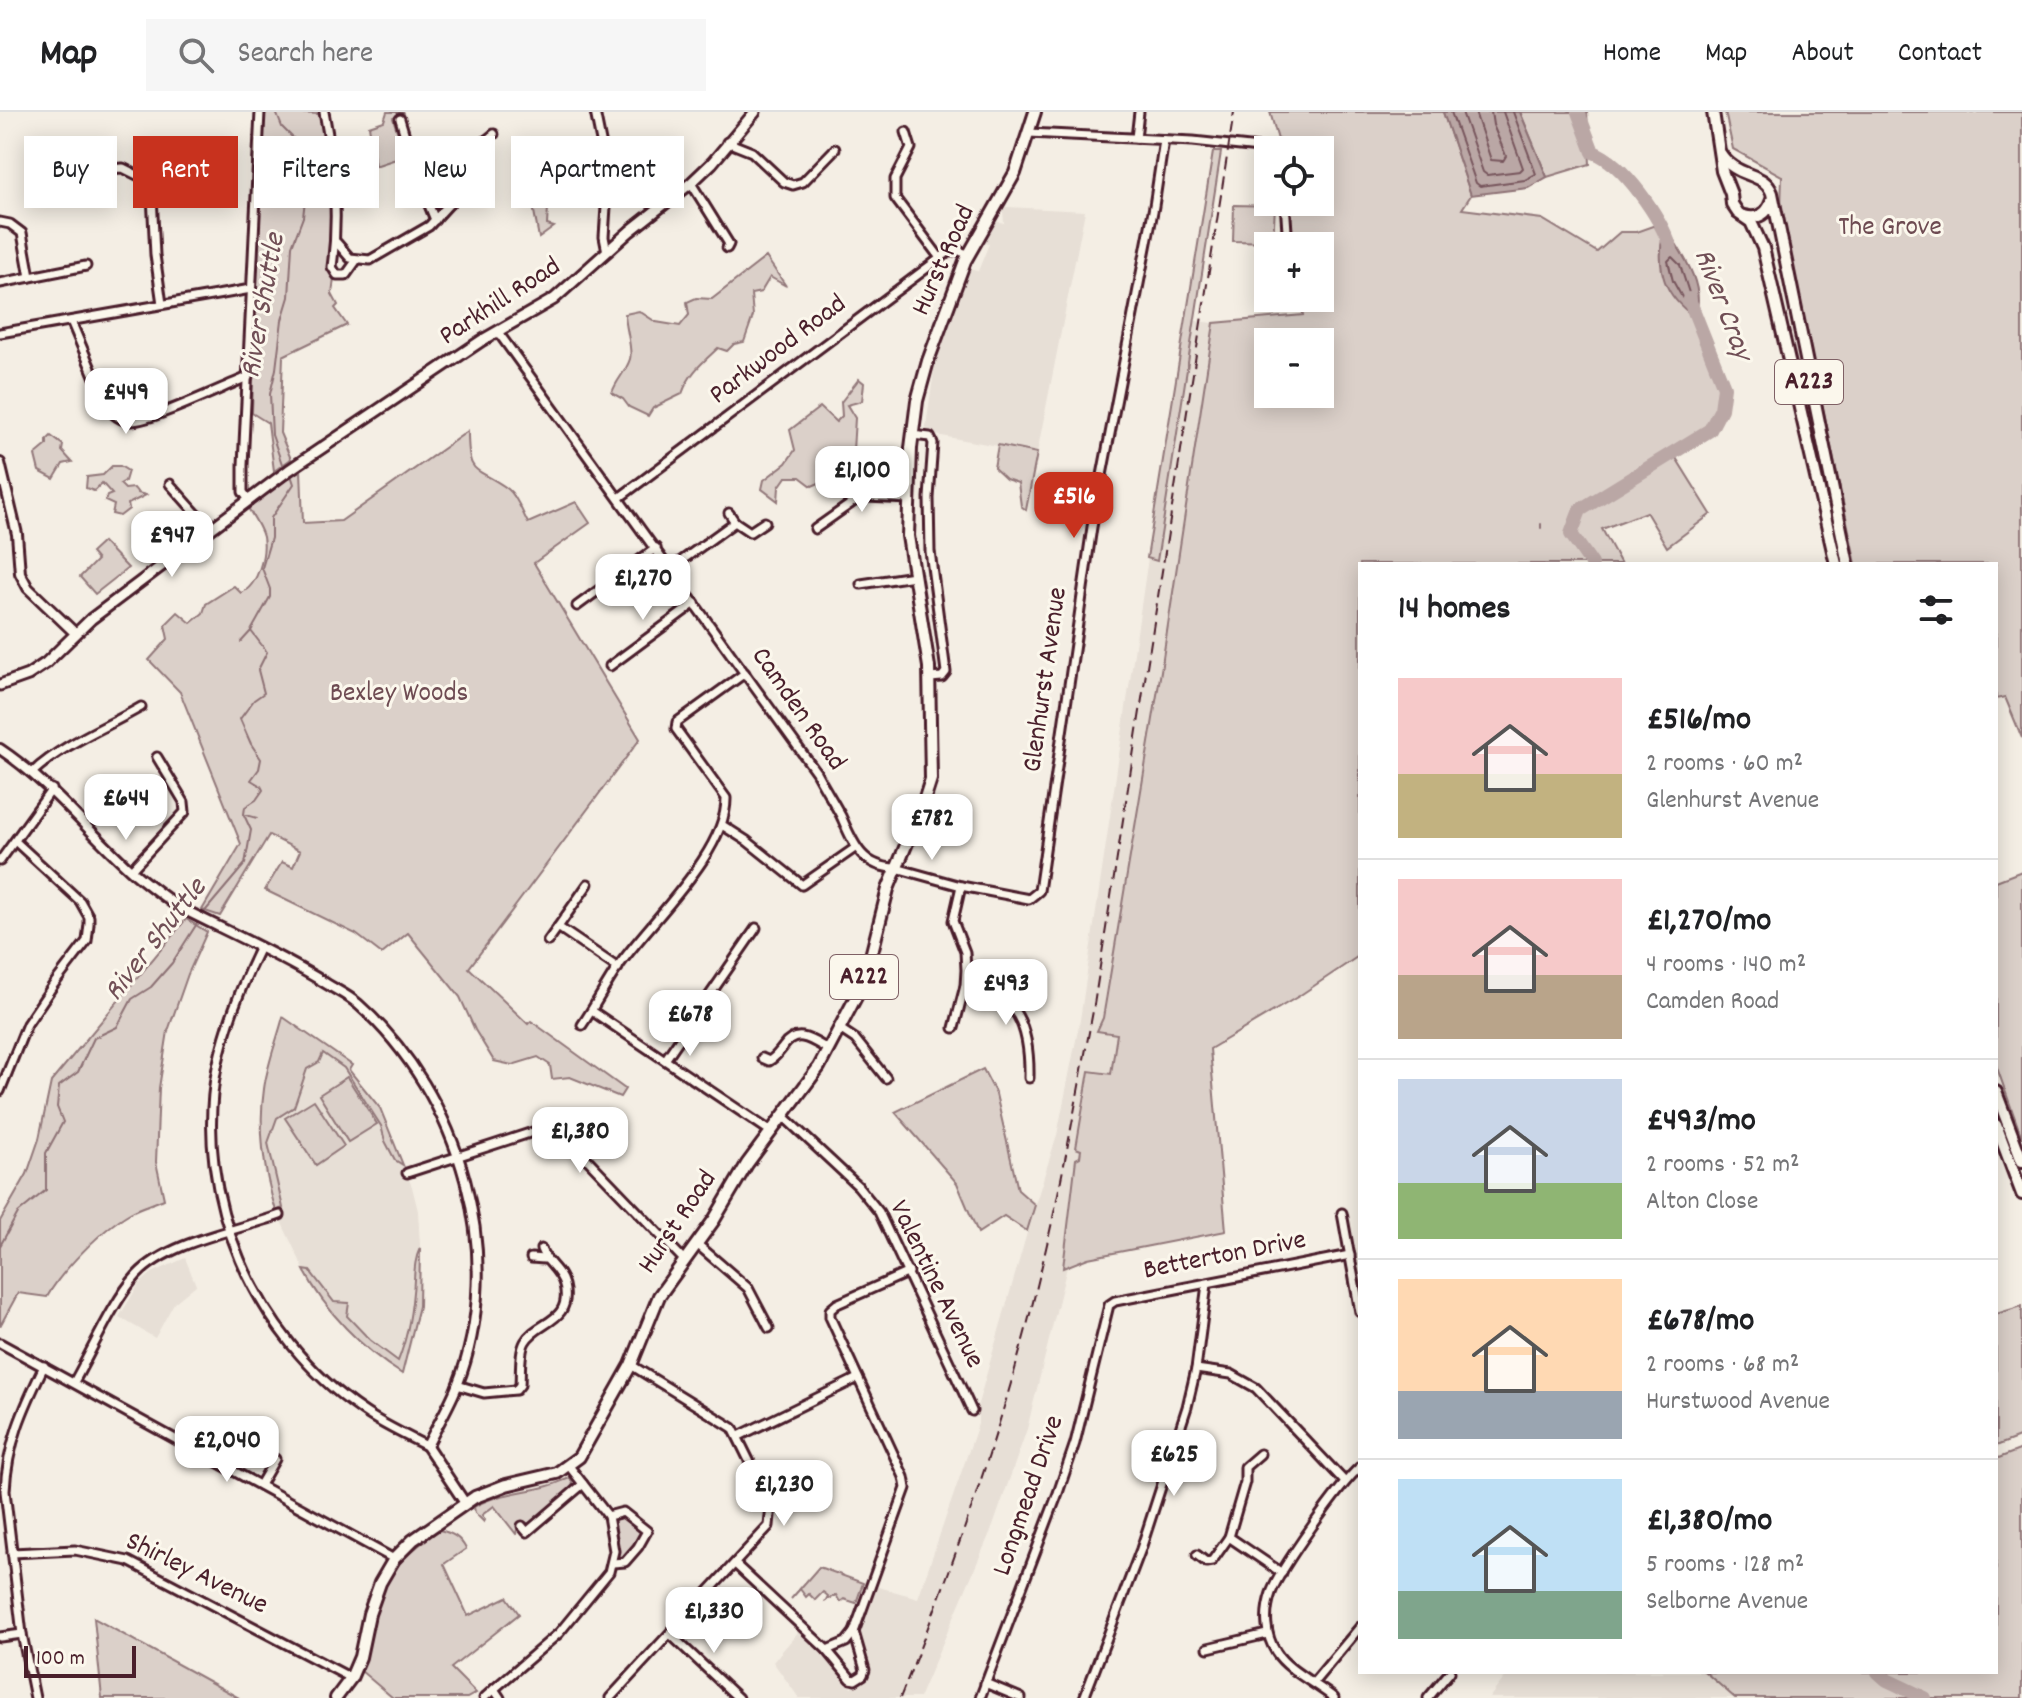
<!DOCTYPE html>
<meta charset="utf-8">
<style>
body{margin:0;font-family:Dekko,sans-serif;background:#f6f6f6;color:#202124;height:100vh;display:flex;flex-direction:column;font-size:30px;white-space:nowrap}
*{box-sizing:border-box;margin:0}
p{font-size:26px;color:#757577}
.icon{flex:none;width:44px;height:44px;fill:none;stroke:currentColor;stroke-width:2;stroke-linecap:round;stroke-linejoin:round}
.map{position:relative;flex:1;overflow:hidden}
.panel{position:absolute;left:1358px;top:450px;width:640px;height:1112px;display:flex;flex-direction:column;background:#fff;border-radius:0px;box-shadow:0 4px 20px #0003}
.panel>*{flex:none}
.guide{position:absolute;left:24px;top:24px;width:760px;height:72px;display:flex;gap:16px}
.tools{position:absolute;left:1254px;top:24px;display:grid;gap:16px}
.tools a{display:grid;place-items:center;width:80px;height:80px;border-radius:0px;background:#fff;box-shadow:0 4px 20px #0003;font-size:40px}
.scale{position:absolute;left:24px;bottom:20px;width:112px;box-sizing:border-box;padding-left:8px;border:4px solid #4a1f2b;border-top:0;font-size:22px;line-height:28px;white-space:nowrap;color:#4a1f2b;-webkit-text-stroke:6px #fbf7ec;paint-order:stroke}
.price{position:absolute;translate:-50% -68px;padding:0 18px;border-radius:16px;background:#fff;color:#222;font-size:26px;line-height:52px;filter:drop-shadow(0 2px 4px #0008)}
.price::after{content:'';position:absolute;left:50%;top:48px;width:24px;height:18px;margin-left:-12px;background:inherit;clip-path:polygon(0 0,100% 0,50% 100%)}
.price.active{background:#c8321e;color:#fff}
ul{padding:0;list-style:none}
li{display:flex;align-items:center;gap:24px;height:200px;padding:0 40px}
li+li{border-top:2px solid #e0e0e0}
li span{display:grid;place-items:center;flex:none;width:224px;height:160px;border-radius:0px;color:#555}
li>.icon{margin-inline-start:auto}
span .icon{width:96px;height:96px;fill:#fffc;stroke-width:1}
li b{font-size:34px}
h2{display:flex;justify-content:space-between;align-items:center;height:96px;padding:0 40px;font-size:34px}
.chip{padding:0 28px;border-radius:0px;background:#fff;box-shadow:0 4px 20px #0003;font-size:28px;line-height:72px}
.chip.active{background:#c8321e;color:#fff}
header{display:flex;align-items:center;gap:48px;box-sizing:border-box;height:112px;padding:0 40px;background:#fff;border-bottom:2px solid #e0e0e0}
header strong{font-size:38px}
nav{display:flex;gap:44px;margin-inline-start:auto;font-size:28px}
.search{width:560px;height:72px;background:#f6f6f6;display:flex;align-items:center;gap:20px;box-sizing:border-box;padding:0 28px;border-radius:0px;color:#757577;font-size:30px}
.map>svg:first-child{display:block}
.built{fill:#e7dfd6}
.green{fill:#dbd0c9;stroke:#92787a;stroke-width:2;fill-rule:evenodd}
.water{fill:#baa7a5;stroke:#8d7174;stroke-width:2}
.lines{fill:none;stroke-linecap:round;stroke-linejoin:round}
.shore{stroke:#77555c;stroke-width:2}
.stream{stroke:#8d7174;stroke-width:2}
.river{stroke:#baa7a5;stroke-width:14}
.minor-casing{stroke:#4a1f2b;stroke-width:13}
.tertiary-casing{stroke:#4a1f2b;stroke-width:14}
.secondary-casing{stroke:#4a1f2b;stroke-width:15}
.primary-casing{stroke:#4a1f2b;stroke-width:16}
.minor{stroke:#fbf7ec;stroke-width:7}
.tertiary{stroke:#fbf7ec;stroke-width:8}
.secondary{stroke:#fbf7ec;stroke-width:9}
.primary{stroke:#fbf7ec;stroke-width:10}
.rail{stroke:#4a1f2b;stroke-width:2;stroke-dasharray:12 6;stroke-linecap:butt}
.labels{text-anchor:middle;dominant-baseline:central;stroke-width:6;stroke-linejoin:round;paint-order:stroke}
.shield{fill:#fbf7ec;stroke:#7f6065;stroke-width:2}
.shield-label{font-size:26px;font-weight:bold;fill:#4a1f2b}
.park-label{font-size:28px;fill:#6e4b52;stroke:#fbf7ec}
.street-label{font-size:28px;fill:#4a1f2b;stroke:#fbf7ec}
.water-label{font-size:30px;font-style:italic;fill:#714f56;stroke:#fbf7ec}
</style>
<header>
<strong>Map</strong>
<div class="search"><svg class="icon" aria-label="search" viewBox="0 0 24 24"><circle cx="10" cy="10" r="6"/><path d="M15 15l6 6"/></svg>Search here</div>
<nav><a>Home</a><a>Map</a><a>About</a><a>Contact</a></nav>
</header>
<div class="map">
<svg width="2022" height="1586" viewBox="0 0 2022 1586">
<rect width="100%" height="100%" fill="#f4eee4"/>
<filter id="ink" filterUnits="userSpaceOnUse"><feTurbulence type="fractalNoise" baseFrequency=".0125" numOctaves="2"/><feDisplacementMap in="SourceGraphic" scale="16" xChannelSelector="R" yChannelSelector="G"/><feConvolveMatrix kernelMatrix="1 2 1 2 8 2 1 2 1" color-interpolation-filters="sRGB"/></filter>
<g filter="url(#ink)">
<g class="built">
<path d="M1006 95 1085 99 1037 341 925 321 936 245 968 157 978 159 989 132 983 129 995 109 1004 111 1003 99Z"/>
<path d="M1186 208 1214 211 1161 559 1102 907 1127 920 1121 964 1095 959 1080 1045 1076 1047 1063 1155H1067L1027 1317 993 1414 919 1586H799L773 1550 800 1518 848 1568 851 1576 870 1562 859 1520 875 1474 918 1486 978 1312V1292L1035 1093 1057 1023 1080 908 1157 385Z"/>
<path d="M283 905 352 953 349 958 380 996 412 1075 418 1099 421 1150 412 1230 402 1262 360 1230 315 1180 276 1099 264 1059 262 1011 264 975Z"/>
<path d="M185 1146 196 1173 174 1191 155 1226 119 1205 139 1172 152 1161Z"/>
<path d="M1509 1560H1705L1735 1586H1489Z"/>
</g>
<g class="green">
<path d="M263 0 321 2 332 90 329 159 334 166 332 182 338 193 335 196 347 213 283 244 280 321 291 347 274 359 268 311 252 301 255 206 253 205Z"/>
<path d="M387 0H403L404 2 393 6 405 44 375 54 369 14 384 9Z"/>
<path d="M1270 0H1443L1471 83 1462 97 1542 107 1597 140 1620 120H1636L1661 111 1695 205 1724 275 1721 297 1710 318 1673 341 1711 402 1667 435 1646 400 1602 417 1621 452H1360V843L1299 884 1210 937 1226 1119 1088 1146 1063 1156 1076 1047 1080 1045 1081 1038 1076 1036 1089 959 1111 962 1117 922 1097 919 1103 906 1161 559 1214 211 1303 203 1301 186H1320V134H1292L1289 90H1320V38H1281ZM1268 230H1320V282H1268Z"/>
<path d="M1520 0H1587L1590 52 1547 65Z"/>
<path d="M1725 0H2022V626L2005 585 1996 587V452H1856L1781 98 1782 64 1733 37Z"/>
<path d="M1213 40H1221L1157 449 1147 446Z"/>
<path d="M531 64 540 69 536 78 539 85 545 88 548 95 547 113 554 115 539 126 528 67Z"/>
<path d="M1234 93 1275 94 1273 130 1233 129Z"/>
<path d="M766 145 786 174 770 165 761 180 751 182 753 204 744 230 734 232 727 239 718 236C702 251 689 261 682 282L653 296 648 304 629 295 623 287 612 281C616 268 626 260 630 247 633 238 625 214 625 202L639 199 656 210 680 214 689 203 687 190 696 186 712 187Z"/>
<path d="M859 267 864 271 862 289 847 293 855 306 853 339 860 350 856 363 842 361 812 374 800 365H786L779 375 778 389 762 377 764 368 786 351 795 338 790 318 820 295 836 310 842 304 841 290Z"/>
<path d="M468 319C468 366 475 353 508 377 517 384 522 400 528 411L576 390 590 411 534 451 640 627 469 856 528 912 531 909 625 977 620 985 570 965 552 967 550 953 538 945 512 953 494 949 475 918 460 885 408 821 382 842 356 822 265 778 282 750 293 755 300 739 269 723 220 804 202 798 241 732 180 580 149 548 168 527 165 513 178 500 191 511 203 501 206 492 234 474 241 481C258 474 266 442 263 425 261 416 253 404 248 396L301 357 303 411 341 409Z"/>
<path d="M51 324 63 333 62 339 72 350 63 352 54 367 39 359 35 343 47 333V328Z"/>
<path d="M998 333 1037 341 1026 398 1021 394 1018 371 1006 367 994 356Z"/>
<path d="M112 354H120L128 359 125 369 120 372 125 377 134 376 138 381 146 383 128 392 129 397 120 404 112 402 114 393 105 389 107 384 112 382 102 371 94 379 86 376 87 365 103 363Z"/>
<path d="M103 430 128 456 95 482 80 465 97 448 91 441Z"/>
<path d="M2022 759V1026L1996 953V769Z"/>
<path d="M186 807 207 820 188 862 168 919 159 976 156 1050 164 1087C153 1092 140 1095 130 1101 102 1117 62 1158 47 1185L18 1181 0 1214V1109L27 1062 39 1027 51 970Z"/>
<path d="M283 905 352 953 349 958 380 996 403 1053 395 1048 385 1029 381 1014 344 956 323 941 319 950 307 957 294 995 277 1006 268 1031 283 1096 276 1099C264 1060 258 1019 264 977 267 953 277 928 283 905Z"/>
<path d="M983 957 996 982 1018 1078 1035 1093 1027 1119 1004 1104 978 1121 957 1071 895 1000Z"/>
<path d="M347 965 377 1012 348 1030 319 983Z"/>
<path d="M314 988 344 1034 316 1053 285 1006Z"/>
<path d="M420 1136 419 1194 402 1262C362 1237 325 1199 304 1158L310 1159 334 1190 349 1191 347 1204 370 1228 398 1249C407 1227 411 1203 413 1180 415 1164 413 1151 420 1136Z"/>
<path d="M2022 1194V1324L1996 1334V1202Z"/>
<path d="M2022 1337V1586H1735L1705 1560H1996V1347Z"/>
<path d="M570 1366 573 1372 570 1377 532 1412 522 1410 518 1413 516 1422 494 1394 482 1403 485 1408 484 1410 475 1401 474 1395C496 1382 520 1381 544 1375 553 1373 561 1369 570 1366Z"/>
<path d="M621 1403 641 1417C642 1430 632 1439 623 1447L617 1444 618 1427 614 1409Z"/>
<path d="M439 1418C452 1421 460 1425 466 1437L444 1452 468 1504 507 1485 519 1502 451 1556 476 1581 467 1586H393L361 1559C372 1523 375 1481 400 1451 411 1438 426 1428 439 1418Z"/>
<path d="M819 1455 863 1471 856 1491 844 1487 840 1490 836 1483 826 1488 828 1484 823 1480 815 1488 809 1482 806 1485 800 1477 791 1487Z"/>
<path d="M94 1506 97 1508 239 1586H102Z"/>
</g>
<g class="water">
<path d="M1443 0H1520L1547 65 1528 76 1471 83Z"/>
<path d="M1668 119C1684 144 1706 175 1695 205 1664 184 1656 158 1663 121Z"/>
</g>
<g class="lines">
<g class="shore">
<path d="M1451 0 1476 71 1480 74 1525 68 1536 62 1513 0"/>
<path d="M1462 0 1483 60 1487 63 1520 59 1523 56 1503 0"/>
<path d="M1475 0 1491 48 1503 49 1506 44 1493 13 1491 0"/>
<path d="M1672 145 1680 153 1690 184 1688 188 1683 187 1673 169 1668 149Z"/>
</g>
<g class="stream">
<path d="M276 0 282 15 296 29 307 71 303 105 292 134 289 185 282 208 276 257 270 282 272 323 282 352"/>
<path d="M1541 412V416"/>
<path d="M241 530 251 519 270 485V477L262 456 271 426V406L294 372 292 366"/>
<path d="M244 702 245 695 256 688 263 678 261 674 251 668 259 657 261 647 251 632 240 607 254 588 264 581 258 558 267 540 251 519"/>
<path d="M246 703 257 706"/>
<path d="M201 804 245 752 251 718 244 703"/>
<path d="M0 1134 18 1101 46 1078V1041L63 1010 57 995 59 974 78 960 94 926 117 915 132 887 151 875 172 851 198 810"/>
</g>
<g class="river">
<path d="M1578 0 1593 40C1624 51 1661 106 1671 137"/>
<path d="M1592 452 1571 422 1580 398 1710 318 1721 297 1724 275 1689 187"/>
<path d="M1878 1560 1887 1568 1925 1586"/>
</g>
<defs>
<g id="minor">
<path d="M324 0C334 52 339 102 332 155L337 163H346L356 149"/>
<path d="M595 0 608 64 604 125 607 140"/>
<path d="M400 7 417 64 435 108"/>
<path d="M906 20 911 36 895 67V86L940 146"/>
<path d="M1029 21 1193 29 1278 38"/>
<path d="M1136 26 1139 0"/>
<path d="M727 30 752 40 784 70 793 73 803 70 835 37"/>
<path d="M483 31 494 22"/>
<path d="M38 53 39 61 123 56 143 66 152 83 155 143 162 192"/>
<path d="M691 71 729 132 727 136"/>
<path d="M1285 90 1288 134"/>
<path d="M0 110 10 112 22 121 30 165"/>
<path d="M337 131 350 146 370 148 429 114 451 90 470 48 483 31 491 42"/>
<path d="M0 171 86 154"/>
<path d="M71 209 106 292C112 302 119 309 131 309 150 310 225 274 248 265"/>
<path d="M498 220 816 660C824 675 833 689 841 704 853 731 862 756 896 756L961 774 1029 787 1039 779 1092 415 1154 94 1164 28"/>
<path d="M0 221 251 177"/>
<path d="M912 323 930 325 933 331 929 386 930 439 946 560 942 565 930 566"/>
<path d="M170 372 210 417"/>
<path d="M619 386 947 141 956 138 968 142"/>
<path d="M249 388 243 380V353L260 0"/>
<path d="M735 410 750 420 765 410"/>
<path d="M815 417 856 388 866 385 910 387"/>
<path d="M670 457 735 410 729 401"/>
<path d="M861 472 914 464"/>
<path d="M577 494 656 436"/>
<path d="M610 554 695 491"/>
<path d="M33 660C63 632 105 616 141 595"/>
<path d="M722 713 747 729 802 773 855 736"/>
<path d="M0 749 52 677"/>
<path d="M131 758 185 700 184 690 157 645"/>
<path d="M588 772 558 815 618 856"/>
<path d="M548 829 558 815"/>
<path d="M260 835C241 874 226 912 217 955 192 1083 255 1226 363 1299 383 1313 405 1323 427 1334"/>
<path d="M965 874C1019 879 1030 918 1029 966"/>
<path d="M592 899 770 1019"/>
<path d="M582 913C595 894 605 874 618 855 648 811 727 741 726 686L676 617 677 610 745 561"/>
<path d="M954 916 965 874 966 858 965 840 953 809 961 774"/>
<path d="M840 917 855 927 886 966"/>
<path d="M762 946 769 949C776 945 778 941 783 935 797 915 813 929 829 938"/>
<path d="M665 948 756 816"/>
<path d="M0 979 27 912 54 872 87 829 89 812V805L80 789 15 729"/>
<path d="M783 1004 858 1074 879 1100 972 1299"/>
<path d="M407 1061 545 1016 564 1023 684 1148"/>
<path d="M1342 1101 1360 1200"/>
<path d="M697 1132 748 1176 769 1216"/>
<path d="M531 1146 544 1147"/>
<path d="M0 1231 394 1447"/>
<path d="M1196 1257 1231 1262 1256 1276 1345 1370"/>
<path d="M74 1270C92 1239 113 1189 137 1163 169 1129 237 1119 280 1103"/>
<path d="M457 1273 484 1281 516 1278 520 1273C521 1260 519 1241 525 1230 536 1209 573 1211 564 1173 560 1157 546 1151 541 1137"/>
<path d="M739 1324 858 1266"/>
<path d="M1260 1342 1245 1355V1370L1229 1425 1282 1461"/>
<path d="M569 1354 608 1404 623 1400 647 1419 638 1435 625 1450 613 1451"/>
<path d="M260 1373 275 1347 261 1339"/>
<path d="M522 1414 527 1420 583 1372"/>
<path d="M12 1441 75 1438 128 1449 351 1566"/>
<path d="M1197 1443 1206 1450 1212 1449 1229 1425"/>
<path d="M735 1452 827 1538 846 1530 854 1520 906 1376 904 1365 830 1205V1198L837 1192 909 1160"/>
<path d="M670 1522 738 1586"/>
<path d="M0 1525 22 1522"/>
<path d="M1208 1536 1267 1522"/>
<path d="M827 1538 851 1567 855 1568 863 1563 865 1558 854 1520"/>
<path d="M1314 1570 1360 1515"/>
<path d="M985 1571 1021 1586"/>
<path d="M35 1586 22 1522 5 1379C7 1332 24 1295 44 1254"/>
<path d="M484 1586 494 1577"/>
<path d="M500 1586 494 1577 559 1521 609 1460 614 1439 608 1404"/>
<path d="M610 1586 769 1414 771 1393 733 1316 631 1253"/>
<path d="M980 1586 1058 1381 1075 1331 1109 1193 1115 1189 1350 1143"/>
<path d="M1084 1586 1141 1437 1187 1295 1196 1257 1207 1172"/>
<path d="M1334 1586C1317 1572 1287 1558 1276 1540 1265 1523 1264 1501 1271 1481 1280 1457 1340 1372 1360 1355"/>
<path d="M1428 1586 1450 1560"/>
</g>
<g id="tertiary">
<path d="M0 351 17 422 20 461 28 476 75 521"/>
<path d="M0 637C51 671 87 719 133 760 147 772 162 783 177 794 226 819 276 841 322 869 334 877 348 883 358 892 461 983 508 1145 457 1274 449 1294 437 1314 427 1334L465 1391"/>
</g>
<path id="secondary" d="M0 573 28 563 46 551 91 507 289 358 481 229 554 187 630 119 691 71 712 51 755 0"/>
<g id="primary">
<path d="M1713 0 1722 59 1731 82 1732 92 1738 101 1751 110 1763 136 1836 452"/>
<path d="M1720 41C1737 68 1763 58 1772 81L1848 452"/>
<path d="M1744 104C1758 108 1768 101 1772 88"/>
<path d="M1996 980 2022 1049"/>
<path d="M1996 1013 2022 1082"/>
<path d="M336 1586 351 1566 360 1545 369 1502 380 1471 394 1447 413 1428 475 1385 506 1373 557 1361 579 1345 631 1253 659 1184 714 1108 747 1052 819 955 858 881 871 844 888 777 923 692 931 667 929 555 908 424 911 336 917 289 928 249 965 149 1015 61 1035 0"/>
</g>
</defs>
<use href="#minor" class="minor-casing"/>
<use href="#tertiary" class="tertiary-casing"/>
<use href="#secondary" class="secondary-casing"/>
<use href="#primary" class="primary-casing"/>
<use href="#minor" class="minor"/>
<use href="#tertiary" class="tertiary"/>
<use href="#secondary" class="secondary"/>
<use href="#primary" class="primary"/>
<path class="rail" d="M900 1586C958 1443 1008 1299 1043 1149 1063 1066 1077 983 1093 899L1234 0"/>
</g>
</g>
<g class="labels">
<g class="shield">
<rect x="1775" y="248" width="68" height="44" rx="6"/>
<rect x="830" y="843" width="68" height="44" rx="6"/>
</g>
<g class="shield-label">
<text x="1809" y="270">A223</text>
<text x="864" y="865">A222</text>
</g>
<g class="park-label">
<text x="1890" y="117">The Grove</text>
<text x="399" y="583">Bexley Woods</text>
</g>
<g class="street-label">
<text transform="translate(945 149) rotate(-66)">Hurst Road</text>
<text transform="translate(501 191) rotate(-33)">Parkhill Road</text>
<text transform="translate(779 239) rotate(-37)">Parkwood Road</text>
<text transform="translate(1047 568) rotate(-82)">Glenhurst Avenue</text>
<text transform="translate(797 598) rotate(55)">Camden Road</text>
<text transform="translate(679 1111) rotate(-56)">Hurst Road</text>
<text transform="translate(1225 1145) rotate(-11)">Betterton Drive</text>
<text transform="translate(935 1173) rotate(64)">Valentine Avenue</text>
<text transform="translate(1030 1384) rotate(-71)">Longmead Drive</text>
<text transform="translate(196 1463) rotate(26)">Shirley Avenue</text>
</g>
<g class="water-label">
<text transform="translate(1721 193) rotate(69)">River Cray</text>
<text transform="translate(265 194) rotate(-80)">River Shuttle</text>
<text transform="translate(157 829) rotate(-52)">River Shuttle</text>
</g>
</g>
</svg>
<div class="tools">
<a><svg class="icon" aria-label="locate" viewBox="0 0 24 24"><circle cx="12" cy="12" r="6"/><path d="M12 2v4M12 18v4M2 12h4M18 12h4"/></svg></a>
<a>+</a>
<a>−</a>
</div>
<div class="scale">100 m</div>
<b class="price" style="left:126px;top:324px">£449</b>
<b class="price" style="left:862px;top:402px">£1,100</b>
<b class="price active" style="left:1074px;top:428px">£516</b>
<b class="price" style="left:172px;top:467px">£947</b>
<b class="price" style="left:643px;top:510px">£1,270</b>
<b class="price" style="left:126px;top:730px">£644</b>
<b class="price" style="left:932px;top:750px">£782</b>
<b class="price" style="left:1006px;top:915px">£493</b>
<b class="price" style="left:690px;top:946px">£678</b>
<b class="price" style="left:580px;top:1063px">£1,380</b>
<b class="price" style="left:227px;top:1372px">£2,040</b>
<b class="price" style="left:1174px;top:1386px">£625</b>
<b class="price" style="left:784px;top:1416px">£1,230</b>
<b class="price" style="left:714px;top:1543px">£1,330</b>
<div class="guide">
<a class="chip">Buy</a>
<a class="chip active">Rent</a>
<a class="chip">Filters</a>
<a class="chip">New</a>
<a class="chip">Apartment</a>
</div>
<section class="panel">
<h2>14 homes<svg class="icon" aria-label="filters" viewBox="0 0 24 24"><path d="M4 7h16M4 17h16"/><circle cx="9" cy="7" r="2"/><circle cx="15" cy="17" r="2"/></svg></h2>
<ul>
<li><span style="background:linear-gradient(#f6c9c9 60%,#c2b280 0)"><svg class="icon" aria-label="home" viewBox="0 0 24 24"><path d="M3 11l9-7 9 7M6 9v11h12V9"/></svg></span><div><b>£516/mo</b><p>2 rooms · 60 m²</p><p>Glenhurst Avenue</p></div></li>
<li><span style="background:linear-gradient(#f6c9c9 60%,#b9a48a 0)"><svg class="icon" aria-label="home" viewBox="0 0 24 24"><path d="M3 11l9-7 9 7M6 9v11h12V9"/></svg></span><div><b>£1,270/mo</b><p>4 rooms · 140 m²</p><p>Camden Road</p></div></li>
<li><span style="background:linear-gradient(#c9d6e8 65%,#8fb573 0)"><svg class="icon" aria-label="home" viewBox="0 0 24 24"><path d="M3 11l9-7 9 7M6 9v11h12V9"/></svg></span><div><b>£493/mo</b><p>2 rooms · 52 m²</p><p>Alton Close</p></div></li>
<li><span style="background:linear-gradient(#ffd9b3 70%,#9aa5b1 0)"><svg class="icon" aria-label="home" viewBox="0 0 24 24"><path d="M3 11l9-7 9 7M6 9v11h12V9"/></svg></span><div><b>£678/mo</b><p>2 rooms · 68 m²</p><p>Hurstwood Avenue</p></div></li>
<li><span style="background:linear-gradient(#bfe0f5 70%,#7fa58c 0)"><svg class="icon" aria-label="home" viewBox="0 0 24 24"><path d="M3 11l9-7 9 7M6 9v11h12V9"/></svg></span><div><b>£1,380/mo</b><p>5 rooms · 128 m²</p><p>Selborne Avenue</p></div></li>
</ul>
</section>
</div>
